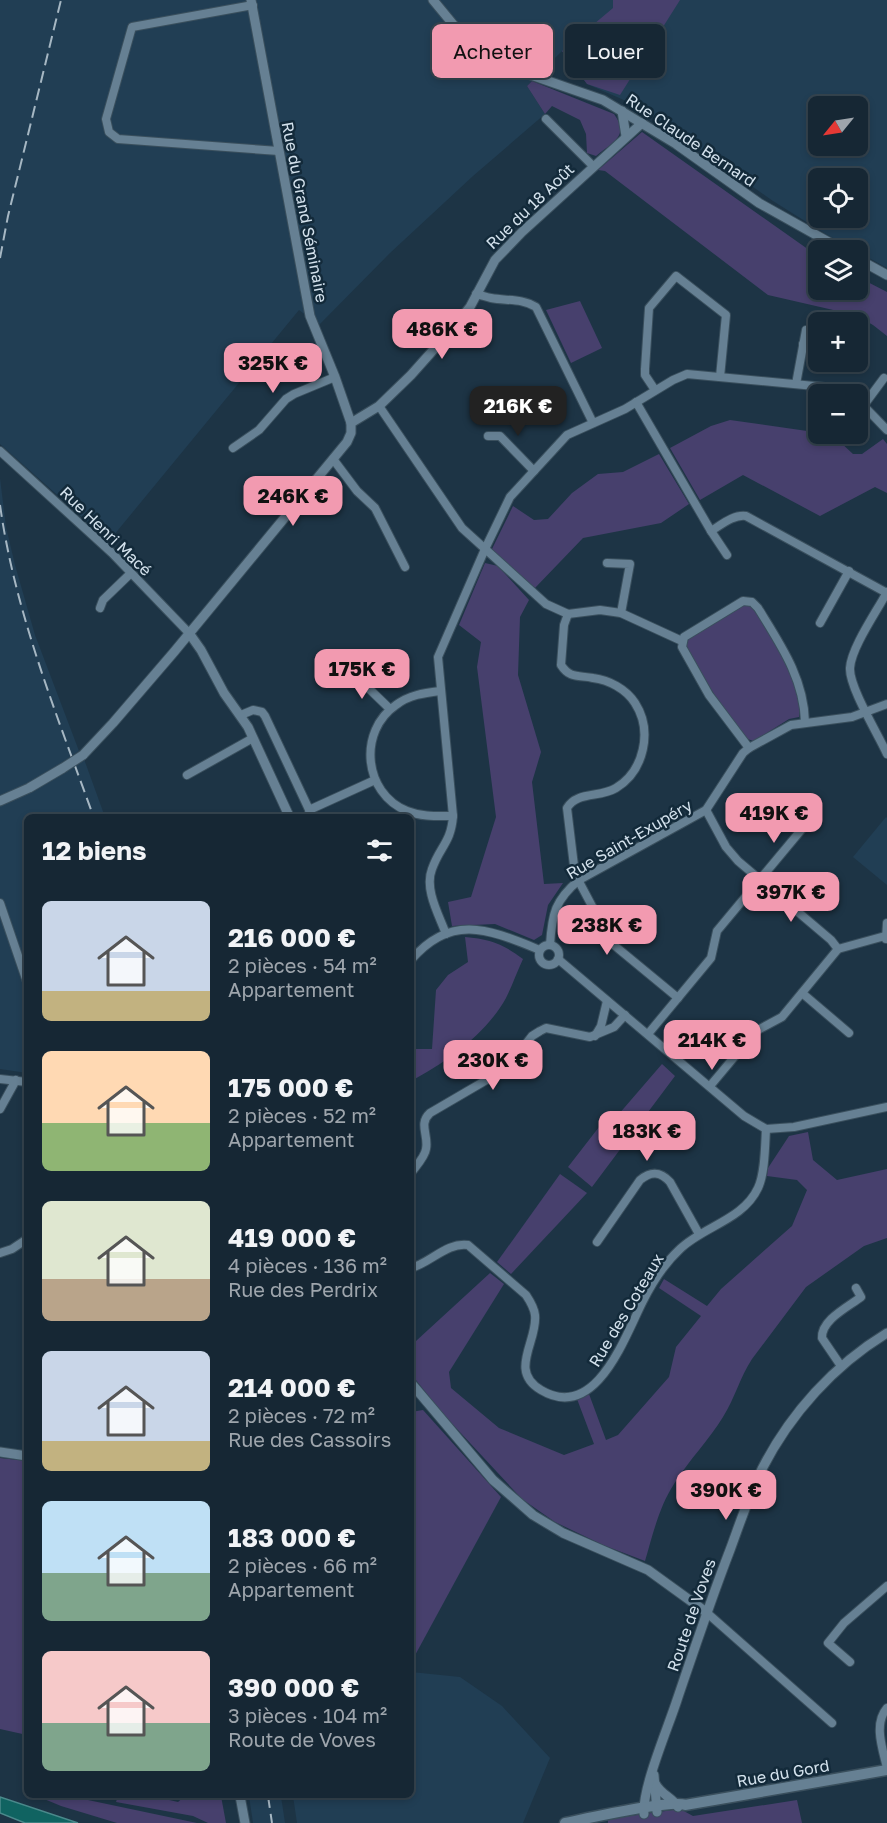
<!DOCTYPE html>
<html lang="fr">
<meta charset="utf-8">
<style>
body{margin:0;font-family:"Golos Text",sans-serif;background:#1f2f3c;color:#f1f3f6;height:100vh;display:flex;flex-direction:column;font-size:22px;white-space:nowrap}
*{box-sizing:border-box;margin:0}
p{font-size:20px;color:#9ea5ac}
.icon{flex:none;width:33px;height:33px;fill:none;stroke:currentColor;stroke-width:2;stroke-linecap:round;stroke-linejoin:round}
.map{position:relative;flex:1;overflow:hidden}
.sheet{position:absolute;left:24px;top:814px;width:390px;height:984px;display:flex;flex-direction:column;background:#162734;border-radius:9px;box-shadow:0 3px 9px #0003,0 0 0 2px #35444f}
.sheet>*{flex:none}
.top-card{position:absolute;left:432px;top:24px;width:364px;height:54px;display:flex;gap:12px}
.needle{width:39px;rotate:240deg}
.fabs{position:absolute;left:808px;top:96px;display:grid;gap:12px}
.fabs a{display:grid;place-items:center;width:60px;height:60px;border-radius:9px;background:#162734;box-shadow:0 3px 9px #0003,0 0 0 2px #35444f;font-size:30px}
.price{position:absolute;translate:-50% -51px;padding:0 14px;border-radius:12px;background:#f29ab0;color:#111;font-size:20px;line-height:39px;filter:drop-shadow(0 2px 3px #0008)}
.price::after{content:'';position:absolute;left:50%;top:36px;width:18px;height:14px;margin-left:-9px;background:inherit;clip-path:polygon(0 0,100% 0,50% 100%)}
.price.on{background:#222;color:#fff}
ul{padding:0;list-style:none}
li{display:flex;align-items:center;gap:18px;height:150px;padding:0 18px}
li span{display:grid;place-items:center;flex:none;width:168px;height:120px;border-radius:9px;color:#555}
li>.icon{margin-inline-start:auto}
span .icon{width:72px;height:72px;fill:#fffc;stroke-width:1}
li b{font-size:26px}
h2{display:flex;justify-content:space-between;align-items:center;height:72px;padding:0 18px;font-size:26px}
.tag{padding:0 21px;border-radius:9px;background:#162734;box-shadow:0 3px 9px #0003,0 0 0 2px #35444f;font-size:21px;line-height:54px}
.tag.on{background:#f29ab0;color:#111}
.map>svg:first-child{display:block}
.built{fill:#213e54;fill-rule:evenodd}
.green{fill:#47406d}
.water{fill:#106361;stroke:#4b898b;stroke-width:1.5}
.lines{fill:none;stroke-linecap:round;stroke-linejoin:round}
.minor-casing{stroke:#3a4f5d;stroke-width:10}
.tertiary-casing{stroke:#3a4f5d;stroke-width:11}
.secondary-casing{stroke:#3a4f5d;stroke-width:13}
.minor{stroke:#668093;stroke-width:8}
.tertiary{stroke:#668093;stroke-width:9}
.secondary{stroke:#668093;stroke-width:10}
.rail{stroke:#a6b7c3;stroke-width:2;stroke-dasharray:12 6;stroke-linecap:butt}
.tertiary-bridge-casing{stroke:#3a4f5d;stroke-width:11;stroke-linecap:butt}
.tertiary-bridge{stroke:#668093;stroke-width:9}
.labels{text-anchor:middle;dominant-baseline:central;stroke-width:5;stroke-linejoin:round;paint-order:stroke}
.street-label{font-size:16px;fill:#d4e2ed;stroke:#132a3a}
</style>
<div class="map">
<svg width="887" height="1823" viewBox="0 0 887 1823">
<rect width="100%" height="100%" fill="#1d3445"/>
<g class="built">
<path d="M0 0H887V268L824 233 773 201 640 107 587 84 562 51 527 86 545 114 473 176 390 253 319 325 299 310 109 541 0 444ZM819 106H858V146H819ZM819 178H858V218H819Z"/>
<path d="M0 478 6 527 15 565 35 635 79 751 62 763 64 771 84 759 105 817 27 818V1073L0 1069Z"/>
<path d="M886 817 887 818V885L853 857Z"/>
<path d="M411 1672 460 1677 502 1706 550 1758 523 1823H297L293 1796H411Z"/>
<path d="M249 1796H281L285 1823H253Z"/>
</g>
<g class="green">
<path d="M613 0H680L620 95 587 84 562 51 613 8Z"/>
<path d="M532 81 614 114C630 136 613 142 596 156L587 153 586 134 580 120 552 106 545 114 527 86Z"/>
<path d="M642 132 819 257V290H858V277L887 292V336L873 325 855 315 768 295 605 171 598 170Z"/>
<path d="M580 301 602 348 571 363 546 310Z"/>
<path d="M730 420 828 434 839 441 853 454H862L883 439 887 444V493L875 487 820 516 743 475 700 500 670 448 711 426Z"/>
<path d="M659 454 689 504 661 523 583 538 534 589 491 551 513 506 534 520 548 519 572 493 598 474 623 472Z"/>
<path d="M485 563 498 566 529 600 520 617 518 675 541 752 532 782 544 884 563 883 548 905 542 935 534 940 495 924 452 926 448 902 471 897 496 817 477 667 481 642 459 625Z"/>
<path d="M739 606H751L757 614 790 669 801 700 799 717 789 719 754 741 747 739 715 696 686 646 689 638Z"/>
<path d="M465 937C490 939 503 944 523 959 517 972 512 986 506 998 486 1034 447 1062 411 1081V1049H432L436 990 448 975 468 962Z"/>
<path d="M662 1064 675 1076 592 1187 568 1167 606 1118 612 1122Z"/>
<path d="M808 1132 813 1160 837 1180 887 1169V1238L864 1246 806 1287 752 1359C740 1377 735 1398 723 1417 709 1440 689 1460 674 1484 659 1507 653 1534 645 1561L603 1545 555 1522 522 1499 444 1415 411 1374V1343L416 1341 490 1273 504 1284 449 1372 451 1388 499 1428 564 1455 594 1444 577 1399 589 1394 606 1440 618 1435 669 1377 676 1347 701 1316 659 1288 664 1279 707 1306 721 1289 792 1226 807 1190 797 1180 767 1176 768 1168 789 1136Z"/>
<path d="M560 1174 587 1193 511 1274 497 1262Z"/>
<path d="M423 1410 501 1497 413 1659 411 1660V1412Z"/>
<path d="M0 1458 27 1461V1735L0 1729Z"/>
<path d="M37 1796H69L197 1823H117L61 1806Z"/>
<path d="M118 1796H152L178 1802 185 1796H221L226 1823H208L193 1816 116 1802Z"/>
<path d="M797 1800 802 1823H608V1819L680 1809 693 1816Z"/>
</g>
<path class="water" d="M0 1797 78 1823H25L0 1813Z"/>
<g class="lines">
<defs>
<g id="minor">
<path d="M253 5 132 27 106 119 109 132 118 139 279 151"/>
<path d="M546 119 593 166"/>
<path d="M476 294C481 295 486 297 491 298 506 301 522 298 536 307L593 423"/>
<path d="M803 344 819 346"/>
<path d="M796 384 806 330 819 337"/>
<path d="M655 390 645 375V369L649 308 676 276 726 315 720 377"/>
<path d="M858 400 887 430"/>
<path d="M636 402 711 531C721 525 734 514 746 516L887 593"/>
<path d="M864 405 884 378"/>
<path d="M379 406 462 528 546 604 568 614 600 610 621 613 682 641"/>
<path d="M488 436H500L534 471"/>
<path d="M233 448 259 430 286 399 294 394 335 377"/>
<path d="M0 451 112 553 189 633"/>
<path d="M333 459 357 491 375 508 405 567"/>
<path d="M711 531 727 555"/>
<path d="M607 563 630 564 621 613"/>
<path d="M887 592C877 611 851 648 850 668 849 687 878 734 887 754"/>
<path d="M100 608 103 600 131 573"/>
<path d="M568 614 564 625 561 665C570 679 579 675 593 678 609 680 626 689 635 703 653 731 644 771 616 788 600 798 577 791 567 808L575 874 610 940 615 946 678 998"/>
<path d="M820 623 849 571"/>
<path d="M348 672 360 680 390 709"/>
<path d="M440 691C424 693 409 695 396 705 358 731 363 793 407 811 422 817 437 816 453 816"/>
<path d="M241 715 253 710 262 712 265 716 313 818"/>
<path d="M749 748 709 695 682 647 684 637 743 601 752 602 758 608C780 644 804 678 805 722"/>
<path d="M187 775 253 738"/>
<path d="M309 810 375 780"/>
<path d="M706 810 726 847 738 861 831 940 838 949"/>
<path d="M0 903 27 982"/>
<path d="M446 934C439 915 424 889 432 869 440 846 451 843 453 816L438 657 485 549 510 497 567 435 625 409 673 380 687 374 825 387 850 394"/>
<path d="M886 939 887 923"/>
<circle cx="549" cy="955" r="10"/>
<path d="M550 945C552 914 555 900 579 880L706 810 743 753 749 748 791 725 852 717 887 704"/>
<path d="M558 959 744 1116 766 1129 794 1127 887 1107"/>
<path d="M411 960C452 912 490 930 540 950"/>
<path d="M802 993 849 1033"/>
<path d="M648 1034 711 958 717 931 807 823"/>
<path d="M595 1036 601 1026 607 1001"/>
<path d="M0 1079 27 1082"/>
<path d="M710 1086 756 1031 782 1017 838 949 885 936"/>
<path d="M0 1109 16 1080"/>
<path d="M411 1173C416 1166 425 1157 426 1149 429 1135 418 1124 430 1113L507 1068 532 1036 540 1031 546 1028 590 1037 614 1027 625 1015"/>
<path d="M597 1242 640 1180C651 1171 660 1171 670 1182L699 1234"/>
<path d="M0 1253 12 1249 27 1239"/>
<path d="M411 1268C430 1263 447 1242 468 1245L526 1295C530 1301 534 1307 535 1315 538 1341 508 1371 541 1390 596 1423 625 1336 643 1301 652 1283 666 1262 680 1249 704 1226 743 1220 758 1188 765 1173 765 1146 766 1129"/>
<path d="M841 1366 822 1338C821 1320 848 1307 861 1297L856 1288"/>
<path d="M706 1612 832 1723"/>
<path d="M850 1662 828 1643 844 1623 887 1586"/>
<path d="M887 1708C873 1724 883 1750 887 1768"/>
</g>
<g id="tertiary">
<path d="M251 0 310 316 335 377 351 423"/>
<path d="M433 0 457 29 494 54 525 73 603 100 676 144 759 203 843 250"/>
<path d="M622 111 626 136"/>
<path d="M858 259 887 275"/>
<path d="M189 633 201 650 224 693 248 727 290 818"/>
<path d="M83 755 113 723 174 652 347 442 351 433V423L379 406 411 375 452 329 470 307 495 260 522 232 642 123"/>
<path d="M0 801 29 788 63 768"/>
<path d="M411 1383 493 1480 533 1515 563 1533 648 1570 706 1612"/>
<path d="M0 1452 27 1456"/>
<path d="M654 1775 657 1812"/>
<path d="M655 1783C660 1794 673 1798 678 1807"/>
<path d="M240 1796 245 1823"/>
<path d="M644 1814C642 1788 668 1728 677 1700 694 1650 711 1599 730 1550 740 1523 749 1495 762 1469 790 1414 834 1365 887 1333"/>
</g>
<path id="secondary" d="M565 1823C585 1819 672 1799 685 1805L887 1770"/>
</defs>
<use href="#minor" class="minor-casing"/>
<use href="#tertiary" class="tertiary-casing"/>
<use href="#secondary" class="secondary-casing"/>
<use href="#minor" class="minor"/>
<use href="#tertiary" class="tertiary"/>
<use href="#secondary" class="secondary"/>
<g class="rail">
<path d="M0 258 8 216 61 0"/>
<path d="M0 505C15 613 57 715 94 818"/>
<path d="M268 1796 272 1823"/>
</g>
<defs>
<path id="tertiary-bridge" d="M63 768 83 755"/>
</defs>
<use href="#tertiary-bridge" class="tertiary-bridge-casing"/>
<use href="#tertiary-bridge" class="tertiary-bridge"/>
</g>
<g class="labels">
<g class="street-label">
<text transform="translate(691 140) rotate(34)">Rue Claude Bernard</text>
<text transform="translate(530 206) rotate(-44)">Rue du 18 Août</text>
<text transform="translate(305 212) rotate(79)">Rue du Grand Séminaire</text>
<text transform="translate(106 531) rotate(44)">Rue Henri Macé</text>
<text transform="translate(629 839) rotate(-30)">Rue Saint-Exupéry</text>
<text transform="translate(626 1310) rotate(-59)">Rue des Coteaux</text>
<text transform="translate(691 1615) rotate(-71)">Route de Voves</text>
<text transform="translate(783 1773) rotate(-10)">Rue du Gord</text>
</g>
</g>
</svg>
<div class="fabs">
<a><svg class="needle" viewBox="-14 -14 28 28"><path d="M0-13l5 13h-10z" fill="#e53935"/><path d="M0 13l5-13h-10z" fill="#9ea5ac"/></svg></a>
<a><svg class="icon" aria-label="locate" viewBox="0 0 24 24"><circle cx="12" cy="12" r="6"/><path d="M12 2v4M12 18v4M2 12h4M18 12h4"/></svg></a>
<a><svg class="icon" aria-label="layers" viewBox="0 0 24 24"><path d="M12 4l9 5-9 5-9-5zM3 14l9 5 9-5"/></svg></a>
<a>+</a>
<a>−</a>
</div>
<b class="price" style="left:442px;top:360px">486K €</b>
<b class="price" style="left:273px;top:394px">325K €</b>
<b class="price on" style="left:518px;top:437px">216K €</b>
<b class="price" style="left:293px;top:527px">246K €</b>
<b class="price" style="left:362px;top:700px">175K €</b>
<b class="price" style="left:774px;top:844px">419K €</b>
<b class="price" style="left:791px;top:923px">397K €</b>
<b class="price" style="left:607px;top:956px">238K €</b>
<b class="price" style="left:712px;top:1071px">214K €</b>
<b class="price" style="left:493px;top:1091px">230K €</b>
<b class="price" style="left:647px;top:1162px">183K €</b>
<b class="price" style="left:726px;top:1521px">390K €</b>
<div class="top-card">
<a class="tag on">Acheter</a>
<a class="tag">Louer</a>
</div>
<section class="sheet">
<h2>12 biens<svg class="icon" aria-label="filters" viewBox="0 0 24 24"><path d="M4 7h16M4 17h16"/><circle cx="9" cy="7" r="2"/><circle cx="15" cy="17" r="2"/></svg></h2>
<ul>
<li><span style="background:linear-gradient(#c9d6e8 75%,#c2b280 0)"><svg class="icon" aria-label="home" viewBox="0 0 24 24"><path d="M3 11l9-7 9 7M6 9v11h12V9"/></svg></span><div><b>216 000 €</b><p>2 pièces · 54 m²</p><p>Appartement</p></div></li>
<li><span style="background:linear-gradient(#ffd9b3 60%,#8fb573 0)"><svg class="icon" aria-label="home" viewBox="0 0 24 24"><path d="M3 11l9-7 9 7M6 9v11h12V9"/></svg></span><div><b>175 000 €</b><p>2 pièces · 52 m²</p><p>Appartement</p></div></li>
<li><span style="background:linear-gradient(#dfe7d0 65%,#b9a48a 0)"><svg class="icon" aria-label="home" viewBox="0 0 24 24"><path d="M3 11l9-7 9 7M6 9v11h12V9"/></svg></span><div><b>419 000 €</b><p>4 pièces · 136 m²</p><p>Rue des Perdrix</p></div></li>
<li><span style="background:linear-gradient(#c9d6e8 75%,#c2b280 0)"><svg class="icon" aria-label="home" viewBox="0 0 24 24"><path d="M3 11l9-7 9 7M6 9v11h12V9"/></svg></span><div><b>214 000 €</b><p>2 pièces · 72 m²</p><p>Rue des Cassoirs</p></div></li>
<li><span style="background:linear-gradient(#bfe0f5 60%,#7fa58c 0)"><svg class="icon" aria-label="home" viewBox="0 0 24 24"><path d="M3 11l9-7 9 7M6 9v11h12V9"/></svg></span><div><b>183 000 €</b><p>2 pièces · 66 m²</p><p>Appartement</p></div></li>
<li><span style="background:linear-gradient(#f6c9c9 60%,#7fa58c 0)"><svg class="icon" aria-label="home" viewBox="0 0 24 24"><path d="M3 11l9-7 9 7M6 9v11h12V9"/></svg></span><div><b>390 000 €</b><p>3 pièces · 104 m²</p><p>Route de Voves</p></div></li>
</ul>
</section>
</div>
